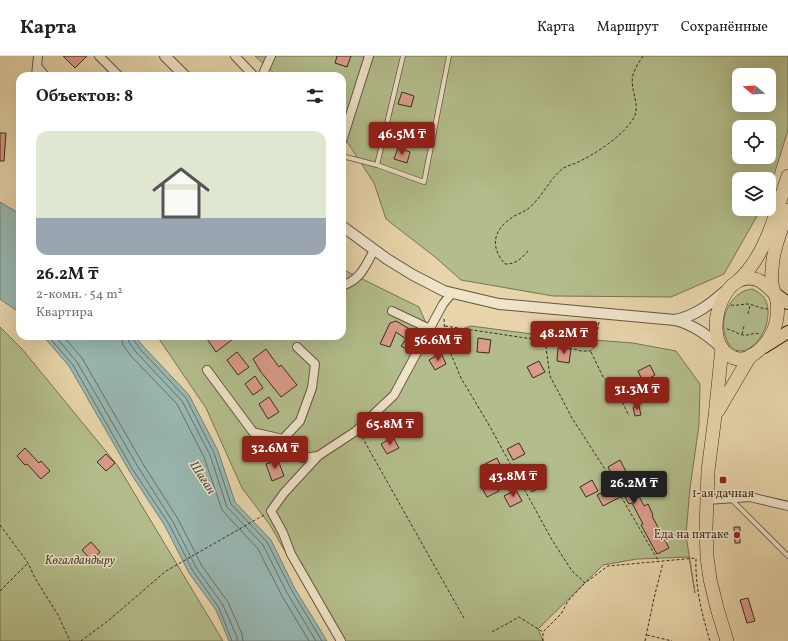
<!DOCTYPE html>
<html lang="ru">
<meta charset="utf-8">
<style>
body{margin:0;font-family:Vollkorn,serif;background:#f2f2f2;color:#202124;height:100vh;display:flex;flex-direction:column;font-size:15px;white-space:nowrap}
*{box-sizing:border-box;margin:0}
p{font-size:13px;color:#757577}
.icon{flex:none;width:22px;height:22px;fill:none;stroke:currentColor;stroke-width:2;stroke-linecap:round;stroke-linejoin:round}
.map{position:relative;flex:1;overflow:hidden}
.sheet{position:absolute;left:16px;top:16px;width:330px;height:268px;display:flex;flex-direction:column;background:#fff;border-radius:12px;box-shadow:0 4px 16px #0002}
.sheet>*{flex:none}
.needle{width:26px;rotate:288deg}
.buttons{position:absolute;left:732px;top:12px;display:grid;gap:8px}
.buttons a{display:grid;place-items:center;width:44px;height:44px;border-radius:8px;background:#fff;box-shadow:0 4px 16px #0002;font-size:20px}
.price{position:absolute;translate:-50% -34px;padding:0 9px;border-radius:4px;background:#8f2418;color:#fff;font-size:13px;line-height:26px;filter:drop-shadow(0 1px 2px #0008)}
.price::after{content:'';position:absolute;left:50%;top:24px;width:12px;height:9px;margin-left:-6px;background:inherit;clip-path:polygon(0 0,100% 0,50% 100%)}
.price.current{background:#222;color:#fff}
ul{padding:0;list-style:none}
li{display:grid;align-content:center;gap:8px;height:212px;padding:0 20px}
li span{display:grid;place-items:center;height:124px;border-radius:12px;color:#555}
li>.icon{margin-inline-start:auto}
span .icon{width:72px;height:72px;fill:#fffc;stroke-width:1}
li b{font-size:17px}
h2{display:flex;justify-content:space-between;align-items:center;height:48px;padding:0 20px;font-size:17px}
header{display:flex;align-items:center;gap:24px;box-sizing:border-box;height:56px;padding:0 20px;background:#fff;border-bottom:1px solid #e0e0e0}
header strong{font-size:19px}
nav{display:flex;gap:22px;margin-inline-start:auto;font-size:14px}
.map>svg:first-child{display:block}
.green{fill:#b3bd8b;stroke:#767457;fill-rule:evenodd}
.water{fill:#98b7b1;stroke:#727f78}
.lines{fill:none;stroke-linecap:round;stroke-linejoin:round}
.shore{stroke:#68706a;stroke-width:1}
.building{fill:#da9c89;stroke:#392a23}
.service-casing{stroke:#645445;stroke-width:5.5}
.minor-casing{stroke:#645445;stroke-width:10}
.tertiary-casing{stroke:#645445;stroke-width:12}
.primary-casing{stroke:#392a23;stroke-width:14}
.trunk-casing{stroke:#392a23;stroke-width:14}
.path{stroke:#392a23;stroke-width:1;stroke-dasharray:3 2;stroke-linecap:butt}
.service{stroke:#efe3c8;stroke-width:4}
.minor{stroke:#efe3c8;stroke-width:8}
.tertiary{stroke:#efe3c8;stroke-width:10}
.primary{stroke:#e7d4aa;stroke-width:12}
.trunk{stroke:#e7d4aa;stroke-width:13}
.poi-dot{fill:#8f2418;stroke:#efe3c8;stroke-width:1.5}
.labels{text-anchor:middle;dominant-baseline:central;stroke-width:3;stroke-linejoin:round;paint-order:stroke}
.poi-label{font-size:12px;fill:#392a23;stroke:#efe3c8}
.park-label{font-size:12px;font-style:italic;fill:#514738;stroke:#efe3c8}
.water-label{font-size:13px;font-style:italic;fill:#514d46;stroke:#efe3c8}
</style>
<header>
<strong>Карта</strong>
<nav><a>Карта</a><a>Маршрут</a><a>Сохранённые</a></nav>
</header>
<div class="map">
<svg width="788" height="585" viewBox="0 0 788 585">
<rect width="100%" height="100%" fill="#e7d4aa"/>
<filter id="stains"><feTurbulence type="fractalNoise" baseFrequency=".005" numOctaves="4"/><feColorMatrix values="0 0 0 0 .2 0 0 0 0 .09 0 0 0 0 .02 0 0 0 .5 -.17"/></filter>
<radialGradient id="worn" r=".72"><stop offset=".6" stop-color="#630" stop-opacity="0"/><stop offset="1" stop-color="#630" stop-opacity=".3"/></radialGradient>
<g class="green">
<path d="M255 0H788V74L769 135V123H739V153H761L724 218 671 241 553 240 461 224 435 201 386 163 374 127 342 78V20H277ZM739 19H769V49H739ZM739 71H769V101H739Z"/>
<path d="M342 213 419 251 433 283 471 270 555 281 633 287 676 295 700 328 699 369 690 432 686 479 695 537 689 501 637 503 603 509 538 573 543 585H336L270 469 242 432 206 352 157 280H342Z"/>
<path d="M752 233C764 238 769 246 768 259 766 290 731 313 724 275 721 257 733 235 752 233Z"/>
<path d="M0 271 22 293 118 410 223 585H0Z"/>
</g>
<g class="water">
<path d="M0 146 20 158V257L0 243Z"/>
<path d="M43 280H135L143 290 189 339 218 395 235 446 271 484 295 533 327 585H229L216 554 189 517 165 470 130 416 69 310Z"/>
</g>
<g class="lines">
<g class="shore">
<path d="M48 280 73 309 133 414 169 468 193 515 219 552 232 585"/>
<path d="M55 280 77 306 138 411 173 466 197 513 223 549 237 581V585"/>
<path d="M63 280 82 302 143 408 178 463 202 510 228 546 242 578 243 585"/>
<path d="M121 280 123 289 131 300 177 348 204 401 222 454 258 493 282 540 309 585"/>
<path d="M127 280 129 286 136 296 182 345 210 399 227 451 263 489 287 537 316 585"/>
<path d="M132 280 133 283 140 293 186 342 214 397 231 448 267 486 292 535 322 585"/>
</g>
</g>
<g class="building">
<path d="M63 0H87L75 12Z"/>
<path d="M337 0H351L347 11 335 7Z"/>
<path d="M402 36 414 40 411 51 398 48Z"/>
<path d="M401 68 414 72 410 84 398 80Z"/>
<path d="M0 77H6L4 105H0Z"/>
<path d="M398 92 410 96 407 107 394 103Z"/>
<path d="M396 265 418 278 408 294 401 290 406 283 396 276 390 291 380 288 390 267Z"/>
<path d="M205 280H230L233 283 216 296Z"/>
<path d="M478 282 491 284 489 297 477 296Z"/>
<path d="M558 292 571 293 569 307 557 305Z"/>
<path d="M266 293 279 311 281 309 297 329 281 341 261 316 253 303Z"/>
<path d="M237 296 249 311 238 319 227 304Z"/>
<path d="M441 297 446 308 435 314 429 304Z"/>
<path d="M539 305 545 316 533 322 527 311Z"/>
<path d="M650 309 655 319 643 326 638 315Z"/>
<path d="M255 320 263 332 253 339 245 328Z"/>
<path d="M269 341 279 356 268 363 259 348Z"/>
<path d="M639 350 641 359 635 360 633 351Z"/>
<path d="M393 381 399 392 387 398 381 388Z"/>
<path d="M519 387 525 398 513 404 507 393Z"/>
<path d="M25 392 39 407 41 405 50 415 41 423 27 408 25 409 17 400Z"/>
<path d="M106 398 115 407 106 415 97 406Z"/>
<path d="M497 402 502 413 491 419 485 408Z"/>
<path d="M278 404 284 420 272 425 266 408Z"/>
<path d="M620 404 644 450 648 448 653 459 652 460 669 492 657 498 641 469 643 468 632 447 629 448 624 439 603 450 597 439 617 429 608 411Z"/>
<path d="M538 419 543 430 532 436 526 425Z"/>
<path d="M493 424 499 435 487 441 481 430Z"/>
<path d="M592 424 598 435 586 441 580 431Z"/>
<path d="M516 434 522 445 510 451 504 440Z"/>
<path d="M734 471H740V487H735Z"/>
<path d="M91 486 100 496 91 504 82 494Z"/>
<path d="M748 542 755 565 747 567 740 544Z"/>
</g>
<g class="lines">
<defs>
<g id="service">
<path d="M342 100 377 109 424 126 449 0"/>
<path d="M377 109 403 0"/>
<path d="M731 443 788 500"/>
</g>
<g id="minor">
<path d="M99 0 119 20"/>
<path d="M235 0 254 20"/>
<path d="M37 10 45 20"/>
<path d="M36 20 38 0"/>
<path d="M262 20 271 0"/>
<path d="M342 85 369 0"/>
<path d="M342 230C361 223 365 211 374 194"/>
<path d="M392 255 430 273"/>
<path d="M207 314 253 376 283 383 303 402 318 400 356 375 394 339 443 248 452 237"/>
<path d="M283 383 300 365 312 332 315 308 297 291"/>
<path d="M318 400 284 437 271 455 283 477 291 498 341 585"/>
<path d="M707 444 750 441 788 450"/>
</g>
<g id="tertiary">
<path d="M165 0 185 20"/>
<path d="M342 170 387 203 413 219 444 235 499 248 675 264C694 269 707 279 722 292"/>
<path d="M675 264C695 260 709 249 724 236"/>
</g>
<g id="primary">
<path d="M774 237 788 247"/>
<path d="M764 291 788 276"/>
</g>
<g id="trunk">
<path d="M739 224C767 198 776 155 788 120"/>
<path d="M774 237C770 233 765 228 760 225 725 207 701 278 727 298 736 305 745 305 754 298 771 286 780 267 777 245 776 240 773 234 772 228 771 220 772 212 773 204 775 187 783 170 788 154"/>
<path d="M722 292 715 360 708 415 706 472 707 501 710 523 717 552 727 585"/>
<path d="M718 355 749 302"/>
</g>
</defs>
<use href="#service" class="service-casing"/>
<use href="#minor" class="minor-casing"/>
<use href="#tertiary" class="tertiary-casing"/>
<use href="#primary" class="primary-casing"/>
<use href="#trunk" class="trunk-casing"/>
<g class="path">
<path d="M528 195C521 203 516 208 505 208 491 192 492 176 510 163 516 158 523 157 529 152 542 141 549 124 562 113 566 110 571 109 576 107 594 99 623 80 633 63 642 50 629 33 633 19 635 12 639 6 643 0"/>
<path d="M731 249C737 250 742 248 748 248 755 249 761 253 768 253"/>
<path d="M748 258 750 249"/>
<path d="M444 263 445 284 461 322 489 369 552 484 572 515 585 527 608 510 696 502"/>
<path d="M599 266 595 290 591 295H581L547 286 546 292 550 320 572 362 608 418 659 506"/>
<path d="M445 270 546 285"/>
<path d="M727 273C733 274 737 278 743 279 749 280 754 276 760 278"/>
<path d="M742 278 744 270"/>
<path d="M591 296 603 321 616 333 629 360"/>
<path d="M362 381 465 564"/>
<path d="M0 469 28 507 35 522 58 559 70 585"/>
<path d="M696 503C695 530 702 559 710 585"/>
<path d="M0 535 28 507"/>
<path d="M492 576 519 561 543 576"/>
<path d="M647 579 672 585"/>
<path d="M81 585 109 564 166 515 264 459"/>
<path d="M543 585V576L561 558 568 545 584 528"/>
<path d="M645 585 654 542 663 507"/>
</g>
<use href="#service" class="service"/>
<use href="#minor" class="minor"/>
<use href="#tertiary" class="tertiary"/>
<use href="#primary" class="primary"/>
<use href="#trunk" class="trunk"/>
</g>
<g class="poi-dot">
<rect x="719" y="420" width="8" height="8" rx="2"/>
<circle cx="737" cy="479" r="4"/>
</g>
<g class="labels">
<g class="poi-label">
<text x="723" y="438">1-ая дачная</text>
<text x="729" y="479" text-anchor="end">Еда на пятаке</text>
</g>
<g class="park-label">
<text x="80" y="505">Көгалдандыру</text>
</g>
<g class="water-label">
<text transform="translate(202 422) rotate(57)">Шаған</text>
</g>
</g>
<rect width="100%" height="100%" filter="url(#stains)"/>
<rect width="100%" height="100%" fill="url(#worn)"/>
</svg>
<div class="buttons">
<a><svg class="needle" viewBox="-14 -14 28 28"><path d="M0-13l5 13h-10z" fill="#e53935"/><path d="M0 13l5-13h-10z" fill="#757577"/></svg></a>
<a><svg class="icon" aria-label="locate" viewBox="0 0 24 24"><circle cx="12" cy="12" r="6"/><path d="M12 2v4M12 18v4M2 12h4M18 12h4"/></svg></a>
<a><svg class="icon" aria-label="layers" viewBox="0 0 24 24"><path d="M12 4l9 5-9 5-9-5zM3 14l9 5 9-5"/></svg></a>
</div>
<b class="price" style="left:402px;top:100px">46.5M ₸</b>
<b class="price" style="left:564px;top:299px">48.2M ₸</b>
<b class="price" style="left:438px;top:306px">56.6M ₸</b>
<b class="price" style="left:637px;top:355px">31.3M ₸</b>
<b class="price" style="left:390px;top:390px">65.8M ₸</b>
<b class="price" style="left:275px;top:414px">32.6M ₸</b>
<b class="price" style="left:513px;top:442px">43.8M ₸</b>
<b class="price current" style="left:634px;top:449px">26.2M ₸</b>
<section class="sheet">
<h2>Объектов: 8<svg class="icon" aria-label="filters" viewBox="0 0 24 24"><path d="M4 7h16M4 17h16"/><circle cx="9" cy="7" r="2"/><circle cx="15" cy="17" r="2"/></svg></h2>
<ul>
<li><span style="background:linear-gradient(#dfe7d0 70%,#9aa5b1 0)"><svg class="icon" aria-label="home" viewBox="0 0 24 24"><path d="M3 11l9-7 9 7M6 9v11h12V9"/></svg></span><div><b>26.2M ₸</b><p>2-комн. · 54 m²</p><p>Квартира</p></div></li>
</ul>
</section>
</div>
